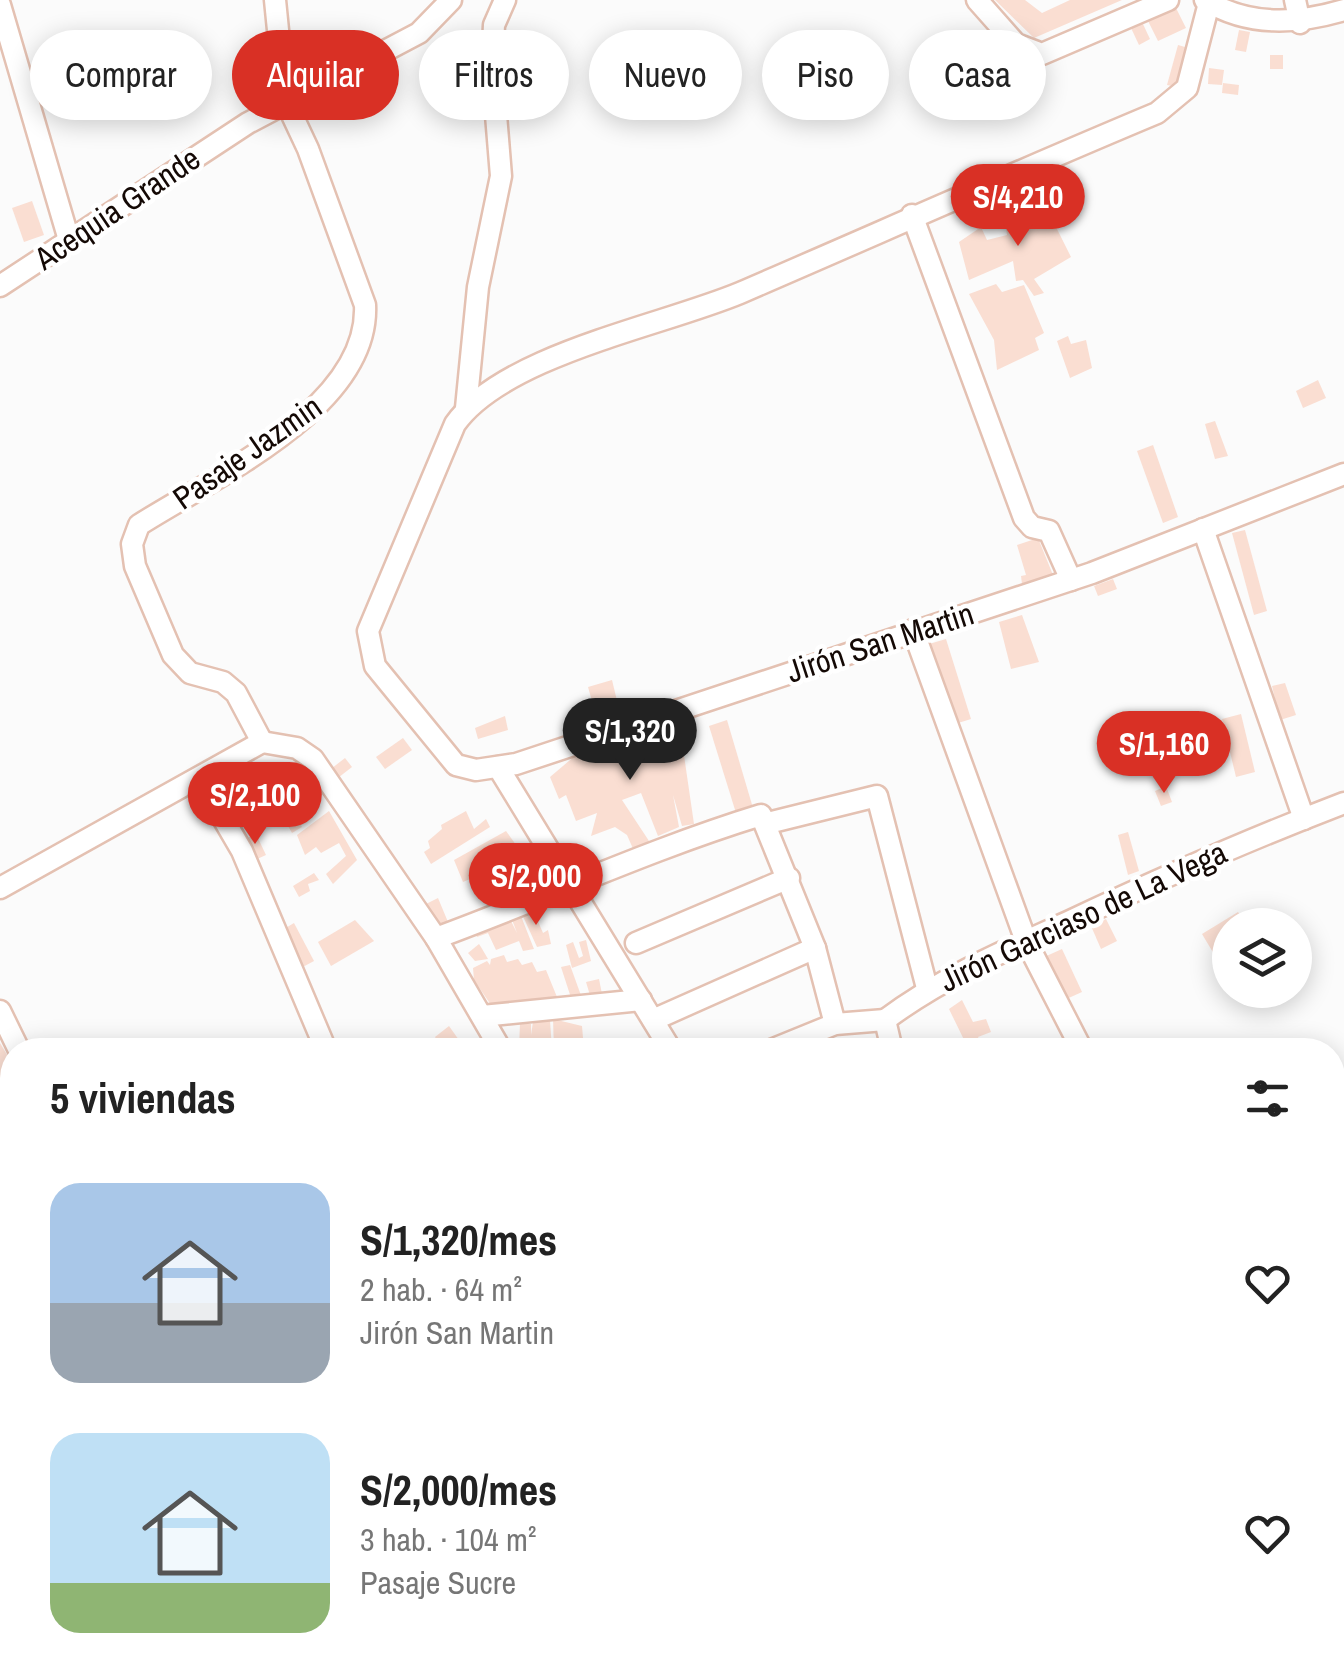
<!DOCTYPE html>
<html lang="es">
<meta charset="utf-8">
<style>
body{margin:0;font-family:"Archivo Narrow",sans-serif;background:#f6f6f6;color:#222;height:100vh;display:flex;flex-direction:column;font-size:38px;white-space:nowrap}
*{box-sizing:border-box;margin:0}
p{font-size:32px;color:#767676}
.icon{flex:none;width:55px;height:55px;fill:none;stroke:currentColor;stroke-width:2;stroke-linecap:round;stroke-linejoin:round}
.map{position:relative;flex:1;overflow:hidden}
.side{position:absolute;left:0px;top:1038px;width:1345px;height:642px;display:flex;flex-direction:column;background:#fff;border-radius:40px 40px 0 0;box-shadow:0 5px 25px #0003}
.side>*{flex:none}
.top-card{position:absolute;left:30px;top:30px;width:1285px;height:90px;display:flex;gap:20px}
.fabs{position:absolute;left:1212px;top:908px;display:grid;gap:20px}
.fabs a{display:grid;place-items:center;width:100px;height:100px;border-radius:50%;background:#fff;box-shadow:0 5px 25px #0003;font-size:50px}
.price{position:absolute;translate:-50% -85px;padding:0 22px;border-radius:35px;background:#d93025;color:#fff;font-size:32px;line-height:65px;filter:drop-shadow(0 2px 5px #0008)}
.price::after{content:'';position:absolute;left:50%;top:60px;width:30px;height:22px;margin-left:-15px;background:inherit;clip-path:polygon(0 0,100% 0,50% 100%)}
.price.active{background:#222;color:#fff}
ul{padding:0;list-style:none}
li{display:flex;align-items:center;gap:30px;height:250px;padding:0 50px}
li span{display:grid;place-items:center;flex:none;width:280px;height:200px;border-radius:30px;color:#555}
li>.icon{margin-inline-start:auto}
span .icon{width:120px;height:120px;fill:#fffc;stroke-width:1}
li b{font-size:42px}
h2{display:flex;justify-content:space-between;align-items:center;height:120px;padding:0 50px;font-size:42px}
.chip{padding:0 35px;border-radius:45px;background:#fff;box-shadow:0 5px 25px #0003;font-size:35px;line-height:90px}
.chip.active{background:#d93025;color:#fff}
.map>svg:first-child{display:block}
.building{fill:#faded2}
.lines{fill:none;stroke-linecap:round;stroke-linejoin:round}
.minor-casing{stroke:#e4c1b2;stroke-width:25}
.minor{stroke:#fff;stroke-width:20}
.labels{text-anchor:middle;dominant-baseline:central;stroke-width:9;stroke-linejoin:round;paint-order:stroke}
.street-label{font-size:32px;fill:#140905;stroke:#fff}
</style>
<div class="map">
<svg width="1344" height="1679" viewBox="0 0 1344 1679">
<rect width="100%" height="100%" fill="#fbfbfb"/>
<g class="building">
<path d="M995 0H1025L1042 13 1070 0H1122L1034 38Z"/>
<path d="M1175 6 1186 28 1158 41 1147 19Z"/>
<path d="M1142 22 1150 39 1139 45 1131 28Z"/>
<path d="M1239 30 1250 32 1246 52 1235 50Z"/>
<path d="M1178 45 1192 49 1182 88 1167 85Z"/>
<rect x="1270" y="55" width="13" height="14"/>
<path d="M1209 68 1224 70 1222 85 1208 84Z"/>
<path d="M1223 83 1239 85 1238 95 1222 93Z"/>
<path d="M1039 183 1048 200 1015 209 1009 195Z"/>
<path d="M32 201 44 235 24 242 12 208Z"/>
<path d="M1046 207 1071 257 1034 279 1044 293 1034 296 1023 280 1016 281 1013 261 969 280 959 242 981 227 987 240 1007 235 1005 221Z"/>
<path d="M996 284 1002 292 1024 285 1044 333 1035 338 1039 350 997 370 994 340 969 294Z"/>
<path d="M1068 336 1071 344 1086 340 1092 368 1070 378 1057 341Z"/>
<path d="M1318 380 1326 398 1303 408 1296 391Z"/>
<path d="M1215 421 1228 456 1215 459 1205 424Z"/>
<path d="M1153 445 1178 517 1163 523 1137 451Z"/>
<path d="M1245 530 1267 611 1254 615 1232 533Z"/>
<path d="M1038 538 1053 575 1022 584 1021 576 1026 575 1017 545Z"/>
<path d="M1113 579 1117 589 1098 596 1094 586Z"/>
<path d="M1022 615 1039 662 1011 669 999 622Z"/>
<path d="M946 639 971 719 955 724 929 644Z"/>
<path d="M612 680 620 713 597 719 588 687Z"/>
<path d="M1285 683 1296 715 1280 720 1272 686Z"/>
<path d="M1241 714 1255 772 1236 777 1222 719Z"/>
<path d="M505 716 508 730 478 739 475 728Z"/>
<path d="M727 720 753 808 736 813 709 726Z"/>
<path d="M679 721 694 824 682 826 673 795 679 827 658 836 641 793 622 800 649 841 634 851 627 835 615 827 591 836 597 813 576 821 566 795 559 799 550 777 576 755Z"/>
<path d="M403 738 412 750 385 769 376 757Z"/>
<path d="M345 758 352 767 334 781 327 772Z"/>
<path d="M1166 786 1172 802 1161 806 1155 791Z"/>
<path d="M290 808 302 827 292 833 283 817Z"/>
<path d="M329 811 357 860 333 884 326 874 346 856 339 843 321 853 316 847 305 855 297 835Z"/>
<path d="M466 811 474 829 486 819 490 827 431 864 424 852 430 848 428 841 442 829 441 825Z"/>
<path d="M506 831 524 856 463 882 454 860Z"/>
<path d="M1128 832 1139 871 1128 875 1118 835Z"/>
<path d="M256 834 266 855 255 860 245 839Z"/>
<path d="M314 873 319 880 308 884 310 891 299 897 293 886Z"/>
<path d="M438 898 448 922 440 932 422 906Z"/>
<path d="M531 905 543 933 548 930 551 944 537 947 521 912Z"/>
<path d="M519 911 534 949 523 951 519 941 496 950 488 933 477 937 473 926 508 915 517 933 511 917Z"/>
<path d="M1238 912 1246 925H1230V946L1214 954 1202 934Z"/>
<path d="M1106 919 1117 941 1101 949 1091 926Z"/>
<path d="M355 920 374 941 331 966 318 942Z"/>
<path d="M294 923 314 961 299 969 279 932Z"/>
<path d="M586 940 591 961 572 968 566 945 573 942 579 958 583 956 579 942Z"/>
<path d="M479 944 481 947 488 959 475 961 468 953Z"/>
<path d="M1062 949 1082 992 1062 1001 1042 958Z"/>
<path d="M504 955 507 962 518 959 522 965 532 962 537 972 546 970 557 997 491 1005 474 980 473 968 487 961 490 965 491 959Z"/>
<path d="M570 965 583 1001 573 1004 561 967Z"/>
<path d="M599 979 603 999 592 1002 586 982Z"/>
<path d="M962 1000 973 1022 986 1019 991 1032 978 1037 984 1050H969L949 1009Z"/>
<path d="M553 1019 582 1026 584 1050H554Z"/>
<path d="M550 1020 552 1050 519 1049 520 1023 531 1024V1035L533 1022Z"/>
<path d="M449 1026 466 1050H443L435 1037Z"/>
<path d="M0 1043 12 1063V1078L0 1085Z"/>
<path d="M7 1085 12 1095V1174L0 1178V1089Z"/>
<path d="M12 1191V1221L0 1197Z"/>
<path d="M1332 1234 1344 1245 1341 1280 1332 1272Z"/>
<path d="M1332 1381 1344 1400V1420L1332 1426Z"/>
<path d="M283 1668H313L294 1679H288Z"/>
<path d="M533 1668H556L562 1679H534L529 1670Z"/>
<path d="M1029 1668 1042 1672 1032 1679H1011Z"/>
<path d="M1104 1668H1119L1125 1679H1083Z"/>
</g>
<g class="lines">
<defs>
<g id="minor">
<path d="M977 0 1016 44 1042 54 1168 0"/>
<path d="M1205 0C1249 27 1297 24 1344 10"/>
<path d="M1295 0 1300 23"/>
<path d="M1209 3 1187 88 1157 113C1018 171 879 233 740 293 661 326 504 355 455 424L368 631 375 666 456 765 476 770 516 764 1092 573 1344 474"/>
<path d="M0 5 69 240"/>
<path d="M912 215 1024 518 1032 527 1049 531 1071 580"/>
<path d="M0 286 248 123 419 33 451 0"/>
<path d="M466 408 478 287 501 176 492 66 494 25 505 0"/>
<path d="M1203 529 1304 819"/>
<path d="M913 630 1026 941 1082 1050"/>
<path d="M262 742 236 693 223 682 190 673 173 655 135 566 132 544 139 525C214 477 370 407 365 305L308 149 285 100 275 0"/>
<path d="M262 742 297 748 313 759 436 938 501 1050"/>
<path d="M498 767 671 1050"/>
<path d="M200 779 242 851 326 1050"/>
<path d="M768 823 877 796 927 988"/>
<path d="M0 888 262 742"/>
<path d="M436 938C545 898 650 849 761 815L815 948 835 1024"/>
<path d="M636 943 789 878"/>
<path d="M0 1011 19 1050"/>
<path d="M482 1016 641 1000"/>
<path d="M653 1020 815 948"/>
<path d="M885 1020C941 978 1004 951 1068 922 1159 879 1250 839 1344 803"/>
<path d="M885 1020 892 1050"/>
<path d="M771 1050 835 1024 885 1020"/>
<path d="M1332 1575 1344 1600"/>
<path d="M802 1668 807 1679"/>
<path d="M982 1668 990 1679"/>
<path d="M1058 1668 1064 1679"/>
<path d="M478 1679 497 1668"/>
<path d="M1149 1679 1171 1668"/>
</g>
</defs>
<use href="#minor" class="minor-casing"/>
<use href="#minor" class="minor"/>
</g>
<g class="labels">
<g class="street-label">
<text transform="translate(117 208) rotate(-34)">Acequia Grande</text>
<text transform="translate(247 452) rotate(-35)">Pasaje Jazmin</text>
<text transform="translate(880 642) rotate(-18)">Jirón San Martin</text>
<text transform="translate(1083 916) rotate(-25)">Jirón Garciaso de La Vega</text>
</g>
</g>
</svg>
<div class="fabs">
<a><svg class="icon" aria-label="layers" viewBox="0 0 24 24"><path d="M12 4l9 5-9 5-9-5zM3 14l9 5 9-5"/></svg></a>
</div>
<b class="price" style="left:1018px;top:249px">S/4,210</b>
<b class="price active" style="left:630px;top:783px">S/1,320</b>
<b class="price" style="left:1164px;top:796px">S/1,160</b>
<b class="price" style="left:255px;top:847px">S/2,100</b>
<b class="price" style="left:536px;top:928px">S/2,000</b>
<div class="top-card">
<a class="chip">Comprar</a>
<a class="chip active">Alquilar</a>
<a class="chip">Filtros</a>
<a class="chip">Nuevo</a>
<a class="chip">Piso</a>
<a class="chip">Casa</a>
</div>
<section class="side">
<h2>5 viviendas<svg class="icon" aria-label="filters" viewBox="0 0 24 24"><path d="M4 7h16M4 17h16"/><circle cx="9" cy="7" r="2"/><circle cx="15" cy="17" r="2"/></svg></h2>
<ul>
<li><span style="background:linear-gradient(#a9c7e8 60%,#9aa5b1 0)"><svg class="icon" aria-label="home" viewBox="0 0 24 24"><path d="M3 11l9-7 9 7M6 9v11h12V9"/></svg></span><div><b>S/1,320/mes</b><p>2 hab. · 64 m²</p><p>Jirón San Martin</p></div><svg class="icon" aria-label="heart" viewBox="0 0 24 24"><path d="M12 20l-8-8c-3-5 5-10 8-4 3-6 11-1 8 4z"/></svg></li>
<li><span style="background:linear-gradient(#bfe0f5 75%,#8fb573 0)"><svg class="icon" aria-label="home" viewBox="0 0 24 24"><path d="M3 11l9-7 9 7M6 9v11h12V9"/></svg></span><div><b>S/2,000/mes</b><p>3 hab. · 104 m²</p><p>Pasaje Sucre</p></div><svg class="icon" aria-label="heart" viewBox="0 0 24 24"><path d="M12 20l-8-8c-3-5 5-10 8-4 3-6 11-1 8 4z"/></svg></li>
</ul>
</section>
</div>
